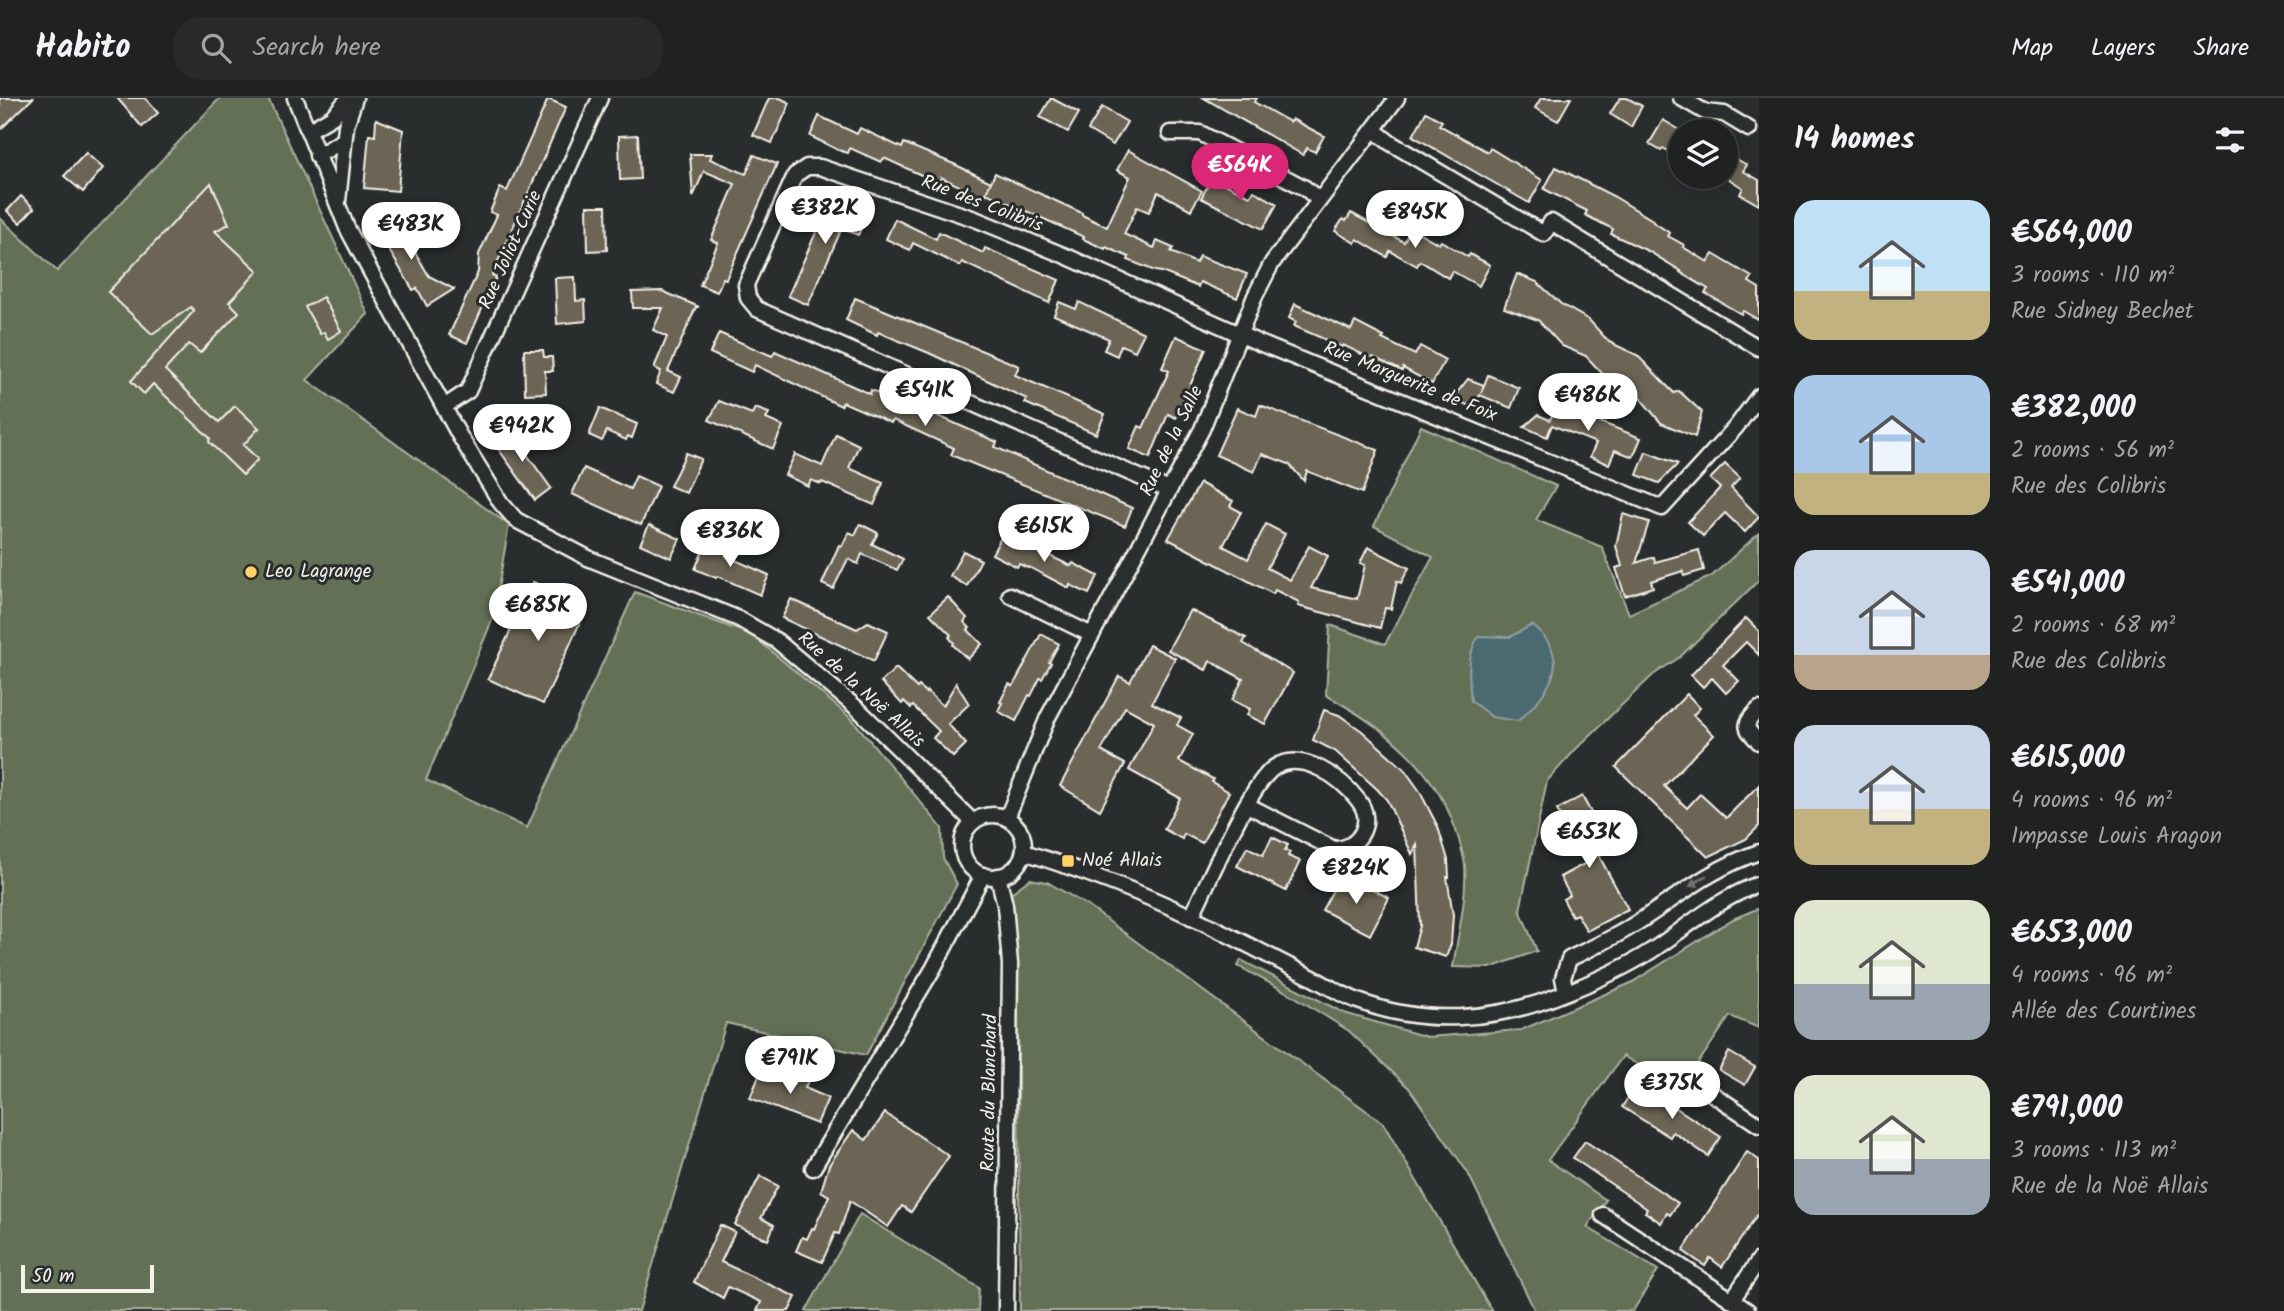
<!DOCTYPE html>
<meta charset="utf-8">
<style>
body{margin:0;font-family:Kalam,sans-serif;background:#282a2a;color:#f1f3f6;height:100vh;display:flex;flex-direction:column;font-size:26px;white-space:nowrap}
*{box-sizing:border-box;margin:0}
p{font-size:23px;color:#a2a4a5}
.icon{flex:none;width:38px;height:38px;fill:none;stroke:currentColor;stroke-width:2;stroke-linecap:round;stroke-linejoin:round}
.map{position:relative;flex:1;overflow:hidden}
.panel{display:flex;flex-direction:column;background:#202222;width:525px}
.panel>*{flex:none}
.buttons{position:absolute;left:1668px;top:21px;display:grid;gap:14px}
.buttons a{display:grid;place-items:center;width:70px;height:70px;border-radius:50%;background:#202222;box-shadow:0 4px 18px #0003,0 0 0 2px #3d3f40;font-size:35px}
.scale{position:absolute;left:21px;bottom:18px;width:133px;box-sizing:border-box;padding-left:7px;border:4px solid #f4f1e8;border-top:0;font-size:19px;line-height:24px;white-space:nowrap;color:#f4f1e8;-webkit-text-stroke:5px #2a2d2e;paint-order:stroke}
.price{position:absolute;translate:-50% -60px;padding:0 16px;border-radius:24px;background:#fff;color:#222;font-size:23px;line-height:46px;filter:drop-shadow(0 2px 4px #0008)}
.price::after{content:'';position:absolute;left:50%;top:42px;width:21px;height:16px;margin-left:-10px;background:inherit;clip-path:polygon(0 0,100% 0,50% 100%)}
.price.on{background:#db2777;color:#fff}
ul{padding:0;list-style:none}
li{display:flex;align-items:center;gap:21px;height:175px;padding:0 35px}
li span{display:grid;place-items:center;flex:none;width:196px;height:140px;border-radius:21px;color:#555}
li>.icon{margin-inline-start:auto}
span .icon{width:84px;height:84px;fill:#fffc;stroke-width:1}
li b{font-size:30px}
h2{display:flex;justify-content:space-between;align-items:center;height:84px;padding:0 35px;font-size:30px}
header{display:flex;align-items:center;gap:42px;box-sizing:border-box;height:98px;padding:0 35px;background:#202222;border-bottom:2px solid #3d3f40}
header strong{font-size:33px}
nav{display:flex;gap:38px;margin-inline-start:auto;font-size:24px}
.search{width:490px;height:63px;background:#282a2a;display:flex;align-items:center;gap:18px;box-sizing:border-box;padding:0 24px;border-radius:28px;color:#a2a4a5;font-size:26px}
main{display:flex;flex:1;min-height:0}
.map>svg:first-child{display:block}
.green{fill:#646f56;stroke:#acb09f;stroke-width:2}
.water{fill:#4c6970;stroke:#8f9fa0;stroke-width:2}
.building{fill:#6c6554;stroke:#f4f1e8;stroke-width:2}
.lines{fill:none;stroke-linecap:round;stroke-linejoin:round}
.street-casing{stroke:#f4f1e8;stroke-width:19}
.street{stroke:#2a2d2e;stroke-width:14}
.oneway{fill:#71726f}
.poi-dot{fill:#ffd166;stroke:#2a2d2e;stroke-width:2.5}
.labels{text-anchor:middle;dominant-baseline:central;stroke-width:6;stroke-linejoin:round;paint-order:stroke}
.street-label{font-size:19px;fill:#f4f1e8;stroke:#2a2d2e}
.poi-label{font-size:19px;fill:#f4f1e8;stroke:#2a2d2e;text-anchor:start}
</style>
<header>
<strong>Habito</strong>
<div class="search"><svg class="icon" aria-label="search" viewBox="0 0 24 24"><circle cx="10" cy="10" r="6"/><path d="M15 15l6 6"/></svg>Search here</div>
<nav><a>Map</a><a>Layers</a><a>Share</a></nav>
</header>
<main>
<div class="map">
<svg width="1759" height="1213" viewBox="0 0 1759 1213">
<rect width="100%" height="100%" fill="#2a2d2e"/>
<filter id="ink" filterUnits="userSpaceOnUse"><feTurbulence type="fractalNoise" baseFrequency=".0143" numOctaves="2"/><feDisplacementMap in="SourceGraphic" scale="14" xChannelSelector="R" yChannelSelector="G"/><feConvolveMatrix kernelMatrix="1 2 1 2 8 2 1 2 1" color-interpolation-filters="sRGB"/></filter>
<g filter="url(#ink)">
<g class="green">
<path d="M220 0H268L368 216 307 282 509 427 493 520 426 682 527 730 635 494 752 537 852 621 942 730 943 760 957 786 866 957 726 925 639 1213H0V120L57 173Z"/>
<path d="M1421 328 1556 388 1536 422 1602 449 1629 516 1712 478 1759 435V482L1680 559 1653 577 1576 651 1547 683 1520 812 1537 853 1490 870 1453 869C1458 836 1467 801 1465 768 1464 759 1461 750 1459 742 1440 673 1386 630 1326 597L1330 527 1385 546 1433 459 1374 428Z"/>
<path d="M1030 781 1047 784 1088 808 1383 1025 1492 1213H1020L1017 857 1011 795Z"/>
<path d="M1759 810V930L1730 918 1680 992 1623 958 1548 1062 1606 1102 1587 1129 1658 1172 1633 1213H1535L1468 1075 1409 990 1349 933 1292 897 1238 868 1241 862 1344 915 1427 939 1521 932 1631 885 1733 821Z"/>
<path d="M860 1116 979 1190 978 1213H806Z"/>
</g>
<path class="water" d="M1532 527C1574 561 1551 593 1518 623L1492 619 1471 603C1469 581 1466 556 1479 538L1510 539Z"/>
<g class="building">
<path d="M0 0H33L0 32Z"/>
<path d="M117 0H145L158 15 142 29Z"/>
<path d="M769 0H780L790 5 772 45 753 37Z"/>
<path d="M1051 0 1079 15 1068 34 1040 19Z"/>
<path d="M1204 0H1257L1254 4 1290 24 1292 21 1324 38 1315 54 1307 50 1303 57Z"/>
<path d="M1541 0H1571L1558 23 1535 10Z"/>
<path d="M1620 0H1627L1642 8 1631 29 1610 16Z"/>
<path d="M548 1 566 9 492 177 496 179 467 245 449 237 478 174 479 156 497 117 490 114 500 90 507 93Z"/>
<path d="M1102 9 1127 24 1113 47 1088 32Z"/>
<path d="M1426 14 1442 23 1439 27 1488 54 1490 50 1542 82 1529 105 1413 38Z"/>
<path d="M819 18 857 36 860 30 902 50 904 45 956 67 991 84 986 95 995 75 1082 115V117L1107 129 1130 79 1117 72 1128 52 1202 93 1191 112 1158 94 1149 114 1137 109 1124 136 1154 150 1157 143 1173 150 1171 154 1196 165 1199 158 1247 176 1237 200 1200 184 1198 189 1162 174 1155 173 1128 162 1129 159 1106 149 1105 151 1083 141 1084 139 986 95 984 100 941 79 939 84 930 81 884 60 881 64 850 50 848 55 838 52 810 38Z"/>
<path d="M376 21 403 32 398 93 364 90 369 37 375 38Z"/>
<path d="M1663 22 1680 32V60L1663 50 1661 53 1649 46Z"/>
<path d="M638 37 640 81 620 82 619 38Z"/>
<path d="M86 55 103 70 83 94 64 78Z"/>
<path d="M1726 55 1747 67 1743 73 1759 82V107L1740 96 1743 90 1726 79Z"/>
<path d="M690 56H712L710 61 746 76 754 57 777 66 726 181 723 180 717 194 700 187 718 145 711 142 735 86 704 73 693 99Z"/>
<path d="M1556 69 1615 99 1654 123 1653 124 1670 135 1668 138 1684 147 1683 149 1708 164 1713 156 1752 179 1749 184 1759 190V222L1743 213 1741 216 1705 195 1708 191 1680 174 1681 173 1648 153 1611 136 1613 131 1585 117 1587 113 1544 91Z"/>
<path d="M1212 80 1250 98 1254 93 1277 106 1263 131 1201 100Z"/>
<path d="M211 85 229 126 215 133 258 173 229 204 239 214 200 255 189 246 165 272 219 324 235 308 259 330 243 347 258 361 243 377 209 344 210 340 153 286 144 296 131 283 194 213 191 209 152 236 108 194Z"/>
<path d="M21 98 34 110 20 125 7 113Z"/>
<path d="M832 98 868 116 858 137 842 130 808 207 788 198Z"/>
<path d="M587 108H606L607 152 588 153Z"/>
<path d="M452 113 455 136 445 142 435 124Z"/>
<path d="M1351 115 1404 144 1411 130 1439 146 1441 143 1468 159 1470 156 1490 167 1479 188 1452 173 1448 180 1420 163 1417 168 1390 153 1387 159 1357 141 1355 145 1335 133 1343 121 1346 123Z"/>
<path d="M394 118 429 178 454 191 427 208 417 190 413 192 375 129Z"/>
<path d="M895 121 936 141 939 134 983 155 985 150 1059 182 1049 205 962 164 960 168 913 145 910 152 886 141Z"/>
<path d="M1517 176 1537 184 1561 206 1589 222 1609 244 1637 257 1674 295 1679 293 1702 314 1695 339 1661 325 1636 295 1611 285 1586 258 1562 248 1538 222 1504 210Z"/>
<path d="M575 179 576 203 585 202 586 223 557 226 555 180Z"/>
<path d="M662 193 699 209H696L668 273 681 279 674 294 656 286 661 273 654 270 667 239 653 232 663 210H633L632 194Z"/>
<path d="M323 199 341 233 328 241 324 234 320 236 305 209Z"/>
<path d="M855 200 1019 268 1015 277 1105 316 1096 336 1025 305 1027 301 929 255 878 234 877 237 846 222Z"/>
<path d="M1059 204 1076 211 1079 204 1144 235 1135 253 1121 247 1117 258 1104 252 1109 241 1054 217Z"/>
<path d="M1295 206 1351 232 1355 224 1384 239 1382 241 1415 257 1420 248 1445 262 1432 286 1403 270 1402 273 1373 259 1372 261 1343 247 1342 249 1294 228 1296 224 1289 220Z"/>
<path d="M719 235 772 258 775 253 870 296 871 292 890 299 889 302 916 312 918 309 997 344 995 349 1132 410 1125 428 951 357 954 350 893 322 891 325 843 304 841 308 755 267 752 274 710 255Z"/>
<path d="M1176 238 1206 251 1176 320 1168 316 1150 360 1129 351 1139 328 1143 330 1169 273 1162 270Z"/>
<path d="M524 252H543L544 259H552L553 273H545L546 295 525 296Z"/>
<path d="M1488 277 1519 290 1511 310 1480 297 1475 310 1452 301 1468 281 1484 287 1481 295Z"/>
<path d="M719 303 752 316 755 310 769 315 766 321 783 328 773 351 709 322Z"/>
<path d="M1260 307 1378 352 1362 395 1307 373 1304 383 1289 366 1262 356 1254 374 1216 357 1237 310 1256 318Z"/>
<path d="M1556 307 1641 340 1633 359 1615 352 1609 366 1590 359 1596 345 1552 327 1547 339 1524 329 1538 317 1550 322Z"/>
<path d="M600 310 637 326 632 340 628 338 626 342 607 333 602 343 589 337Z"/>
<path d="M508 330 551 390 535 402 492 342Z"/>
<path d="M836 336 859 347 849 370 883 385 874 407 822 384 821 386 811 382 808 388 785 377 795 356 822 368Z"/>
<path d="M1646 354 1678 366 1659 385 1637 377Z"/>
<path d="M686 355 701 361 686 395 670 388Z"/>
<path d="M1725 366 1740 380 1731 390 1759 419 1745 434 1725 415 1703 438 1688 424 1720 390 1710 381Z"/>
<path d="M584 370 630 391 636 378 658 388 641 427 572 396Z"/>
<path d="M1200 385 1233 403 1230 408 1241 414 1223 448 1248 461 1266 426 1285 436 1267 470 1290 482 1309 448 1328 458 1311 490 1357 501 1365 467 1360 465 1368 449 1409 470 1401 485 1397 483 1391 511 1385 510 1380 530 1298 508 1299 504 1275 492 1273 496 1168 441Z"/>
<path d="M1623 416 1649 424 1636 465 1654 459 1655 464 1699 452 1704 472 1684 478 1683 473 1651 483 1653 489 1625 498 1616 470 1622 468 1616 448Z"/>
<path d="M860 426 878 435 872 446 903 461 897 472 862 456 858 466 848 461 833 491 822 486 839 447 842 448 849 434 855 437Z"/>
<path d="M649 427 680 441 671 460 640 446Z"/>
<path d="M1003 436 1071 468 1073 465 1098 478 1089 496 1070 487 1069 490 1029 469 1028 470 1019 466 1017 469 992 456Z"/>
<path d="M707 443 728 452 726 458 769 477 760 497 717 478 716 480 695 471Z"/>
<path d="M963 453 981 462 967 488 950 478Z"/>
<path d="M533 484 587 509 543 606 488 581Z"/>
<path d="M948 499 967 520 964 524 970 530 968 532 982 546 968 561 953 547 954 545 949 539 951 537 930 516Z"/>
<path d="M791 501 857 531 868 524 888 533 874 563 782 520Z"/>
<path d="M1190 512 1246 540 1243 545 1293 575 1265 626 1247 617 1250 611 1232 602 1243 581 1210 563 1206 572 1168 552Z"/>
<path d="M1746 520 1759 533V557L1746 544 1723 567 1739 583 1726 595 1712 580 1703 589 1691 577Z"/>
<path d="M1041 536 1059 546 1049 564 1051 565 1042 581 1040 580 1031 598 1029 597 1016 623 998 613 1002 605 1000 604 1009 586 1013 588Z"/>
<path d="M1149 547 1175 560 1152 605 1181 620 1177 627 1193 636 1179 663 1213 681 1212 684 1229 694 1202 745 1184 736 1182 741 1164 731 1180 700 1129 672 1154 625 1125 609 1101 653 1125 666 1100 712 1060 688 1119 578 1130 584Z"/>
<path d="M896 570 917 590 919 588 926 595 927 593 943 608 956 585 969 606 948 626 966 646 953 659 933 640 939 633 913 608 911 610 904 603 902 606 881 584Z"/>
<path d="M1687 596 1700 610 1693 617 1714 637 1664 688 1687 710 1700 696 1726 720 1759 687V728L1746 741 1708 759 1616 669Z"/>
<path d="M1324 612 1339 617 1362 633 1404 671 1419 692 1438 729 1448 762 1449 779H1447L1453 817 1451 846 1446 859 1414 849 1420 828 1417 747 1412 756 1387 702 1377 691 1335 653 1313 642Z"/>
<path d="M1582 698 1611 751 1599 758 1628 811 1587 833 1577 816 1572 818 1563 801 1570 797 1560 779 1586 765 1557 712Z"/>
<path d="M1272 739 1288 747 1285 752 1290 754 1288 758 1300 763 1286 793 1237 768 1247 749 1263 757Z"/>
<path d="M1338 783 1353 791 1357 783 1389 800 1370 837 1322 812Z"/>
<path d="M1729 954 1755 969 1745 987 1719 972Z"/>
<path d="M761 973 790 985 795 974 809 980 805 990 828 1000 817 1026 750 1000Z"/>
<path d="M1650 993 1721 1039 1708 1058 1673 1034 1670 1039 1622 1009 1631 995 1644 1003Z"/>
<path d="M885 1015 949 1058 911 1114 902 1108 888 1129 850 1103 839 1136 835 1135 822 1164 796 1153 802 1139 807 1141 812 1130 814 1131 829 1098 821 1093 829 1067 853 1032 866 1042Z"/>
<path d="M1585 1043 1678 1105 1670 1117 1667 1115 1661 1125 1645 1114 1647 1111 1639 1105 1573 1060Z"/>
<path d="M1747 1054 1759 1062V1114L1722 1169 1710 1160 1705 1168 1683 1153Z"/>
<path d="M760 1078 778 1088 761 1120 774 1127 768 1142 735 1127Z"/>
<path d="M720 1127 735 1134 721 1164 796 1199 789 1213H757L761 1204 728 1189 723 1200 694 1184Z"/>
</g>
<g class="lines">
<defs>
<g id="street">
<path d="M295 0 347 130 459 337 501 405 516 422 590 461 739 521 777 543 858 611 973 724"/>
<path d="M1681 0 1705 14 1724 16 1749 31"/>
<path d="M1374 32 1389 44 1544 136 1551 124 1759 250"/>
<path d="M308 33 332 19 349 0"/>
<path d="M1170 35H1200L1305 90 1319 102"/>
<path d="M317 58 344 42"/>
<path d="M338 103 346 28 355 0"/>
<path d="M444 309 468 293 600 0"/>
<path d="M1169 392 757 211 748 200 746 187 795 77 807 69H820L975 121 1068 159 1257 244 1662 410 1736 329 1759 298"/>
<path d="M1010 497 1092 537"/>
<path d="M1759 611C1744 627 1743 628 1759 644"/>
<circle cx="993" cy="748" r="31"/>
<path d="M1007 720 1048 619 1202 331 1255 198 1272 165 1397 0"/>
<path d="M1024 754C1081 772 1138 793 1192 819 1232 838 1271 859 1311 879 1326 887 1342 897 1358 903 1424 928 1496 923 1560 897 1591 885 1623 871 1651 853 1686 830 1719 800 1759 786"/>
<path d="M998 778 1005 807 1010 866 1006 1213"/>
<path d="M1191 819C1207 788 1250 684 1275 669 1303 652 1341 680 1358 702 1375 723 1360 751 1334 751L1247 707"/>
<path d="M1566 894 1563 880 1569 861C1589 851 1609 842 1627 831 1675 802 1705 773 1759 754"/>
<path d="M1705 991 1759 1027"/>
<path d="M813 1070 933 871 983 777"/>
<path d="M1603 1117 1732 1202"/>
<path d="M1748 1213 1732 1202 1759 1162"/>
</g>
</defs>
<use href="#street" class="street-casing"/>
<use href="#street" class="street"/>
</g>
<defs><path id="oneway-solid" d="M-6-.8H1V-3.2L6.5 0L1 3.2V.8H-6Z" transform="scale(1.75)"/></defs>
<use class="oneway" href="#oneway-solid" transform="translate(1698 783) rotate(147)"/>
</g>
<g class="poi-dot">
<circle cx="251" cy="474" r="7"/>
<rect x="1061" y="756" width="14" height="14" rx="3.5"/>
</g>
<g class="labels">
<g class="street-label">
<text transform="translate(982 106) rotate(21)">Rue des Colibris</text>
<text transform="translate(511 152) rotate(-66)">Rue Joliot-Curie</text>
<text transform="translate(1410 284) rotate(22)">Rue Marguerite de Foix</text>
<text transform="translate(1172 343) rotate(-64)">Rue de la Salle</text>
<text transform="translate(861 592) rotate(42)">Rue de la Noë Allais</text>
<text transform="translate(990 995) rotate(-89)">Route du Blanchard</text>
</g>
<g class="poi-label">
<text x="265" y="474">Leo Lagrange</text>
<text x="1082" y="763">Noé Allais</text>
</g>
</g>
</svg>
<div class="buttons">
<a><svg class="icon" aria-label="layers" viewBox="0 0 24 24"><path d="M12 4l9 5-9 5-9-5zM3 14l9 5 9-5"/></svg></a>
</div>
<div class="scale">50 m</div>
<b class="price on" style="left:1240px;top:105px">€564K</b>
<b class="price" style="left:825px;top:148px">€382K</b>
<b class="price" style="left:1415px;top:152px">€845K</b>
<b class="price" style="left:411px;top:164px">€483K</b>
<b class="price" style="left:925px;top:330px">€541K</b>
<b class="price" style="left:1588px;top:335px">€486K</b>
<b class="price" style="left:522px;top:366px">€942K</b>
<b class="price" style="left:1044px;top:466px">€615K</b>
<b class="price" style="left:730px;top:471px">€836K</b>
<b class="price" style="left:538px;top:545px">€685K</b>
<b class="price" style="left:1589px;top:772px">€653K</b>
<b class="price" style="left:1356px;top:808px">€824K</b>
<b class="price" style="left:790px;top:998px">€791K</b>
<b class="price" style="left:1672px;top:1023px">€375K</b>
</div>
<section class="panel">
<h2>14 homes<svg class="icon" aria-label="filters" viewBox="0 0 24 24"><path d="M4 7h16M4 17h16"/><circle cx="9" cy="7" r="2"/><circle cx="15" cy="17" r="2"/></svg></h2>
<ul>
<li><span style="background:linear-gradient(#bfe0f5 65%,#c2b280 0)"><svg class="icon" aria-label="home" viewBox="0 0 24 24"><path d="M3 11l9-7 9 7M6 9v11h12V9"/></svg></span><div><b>€564,000</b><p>3 rooms · 110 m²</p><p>Rue Sidney Bechet</p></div></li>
<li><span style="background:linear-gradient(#a9c7e8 70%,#c2b280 0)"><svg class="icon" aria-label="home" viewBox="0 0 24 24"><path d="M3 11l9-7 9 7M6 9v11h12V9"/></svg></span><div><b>€382,000</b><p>2 rooms · 56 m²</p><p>Rue des Colibris</p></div></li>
<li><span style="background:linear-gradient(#c9d6e8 75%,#b9a48a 0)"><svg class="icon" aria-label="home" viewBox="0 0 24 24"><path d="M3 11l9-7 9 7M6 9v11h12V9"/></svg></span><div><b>€541,000</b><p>2 rooms · 68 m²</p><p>Rue des Colibris</p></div></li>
<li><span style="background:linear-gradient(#c9d6e8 60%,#c2b280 0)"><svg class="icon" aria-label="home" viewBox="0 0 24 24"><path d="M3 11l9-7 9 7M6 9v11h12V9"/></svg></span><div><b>€615,000</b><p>4 rooms · 96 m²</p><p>Impasse Louis Aragon</p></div></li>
<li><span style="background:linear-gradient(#dfe7d0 60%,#9aa5b1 0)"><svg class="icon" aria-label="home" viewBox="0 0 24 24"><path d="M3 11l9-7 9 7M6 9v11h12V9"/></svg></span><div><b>€653,000</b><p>4 rooms · 96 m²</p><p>Allée des Courtines</p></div></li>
<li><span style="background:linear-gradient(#dfe7d0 60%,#9aa5b1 0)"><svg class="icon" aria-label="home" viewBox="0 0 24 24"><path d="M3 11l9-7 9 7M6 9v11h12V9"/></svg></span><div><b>€791,000</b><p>3 rooms · 113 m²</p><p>Rue de la Noë Allais</p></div></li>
</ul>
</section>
</main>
